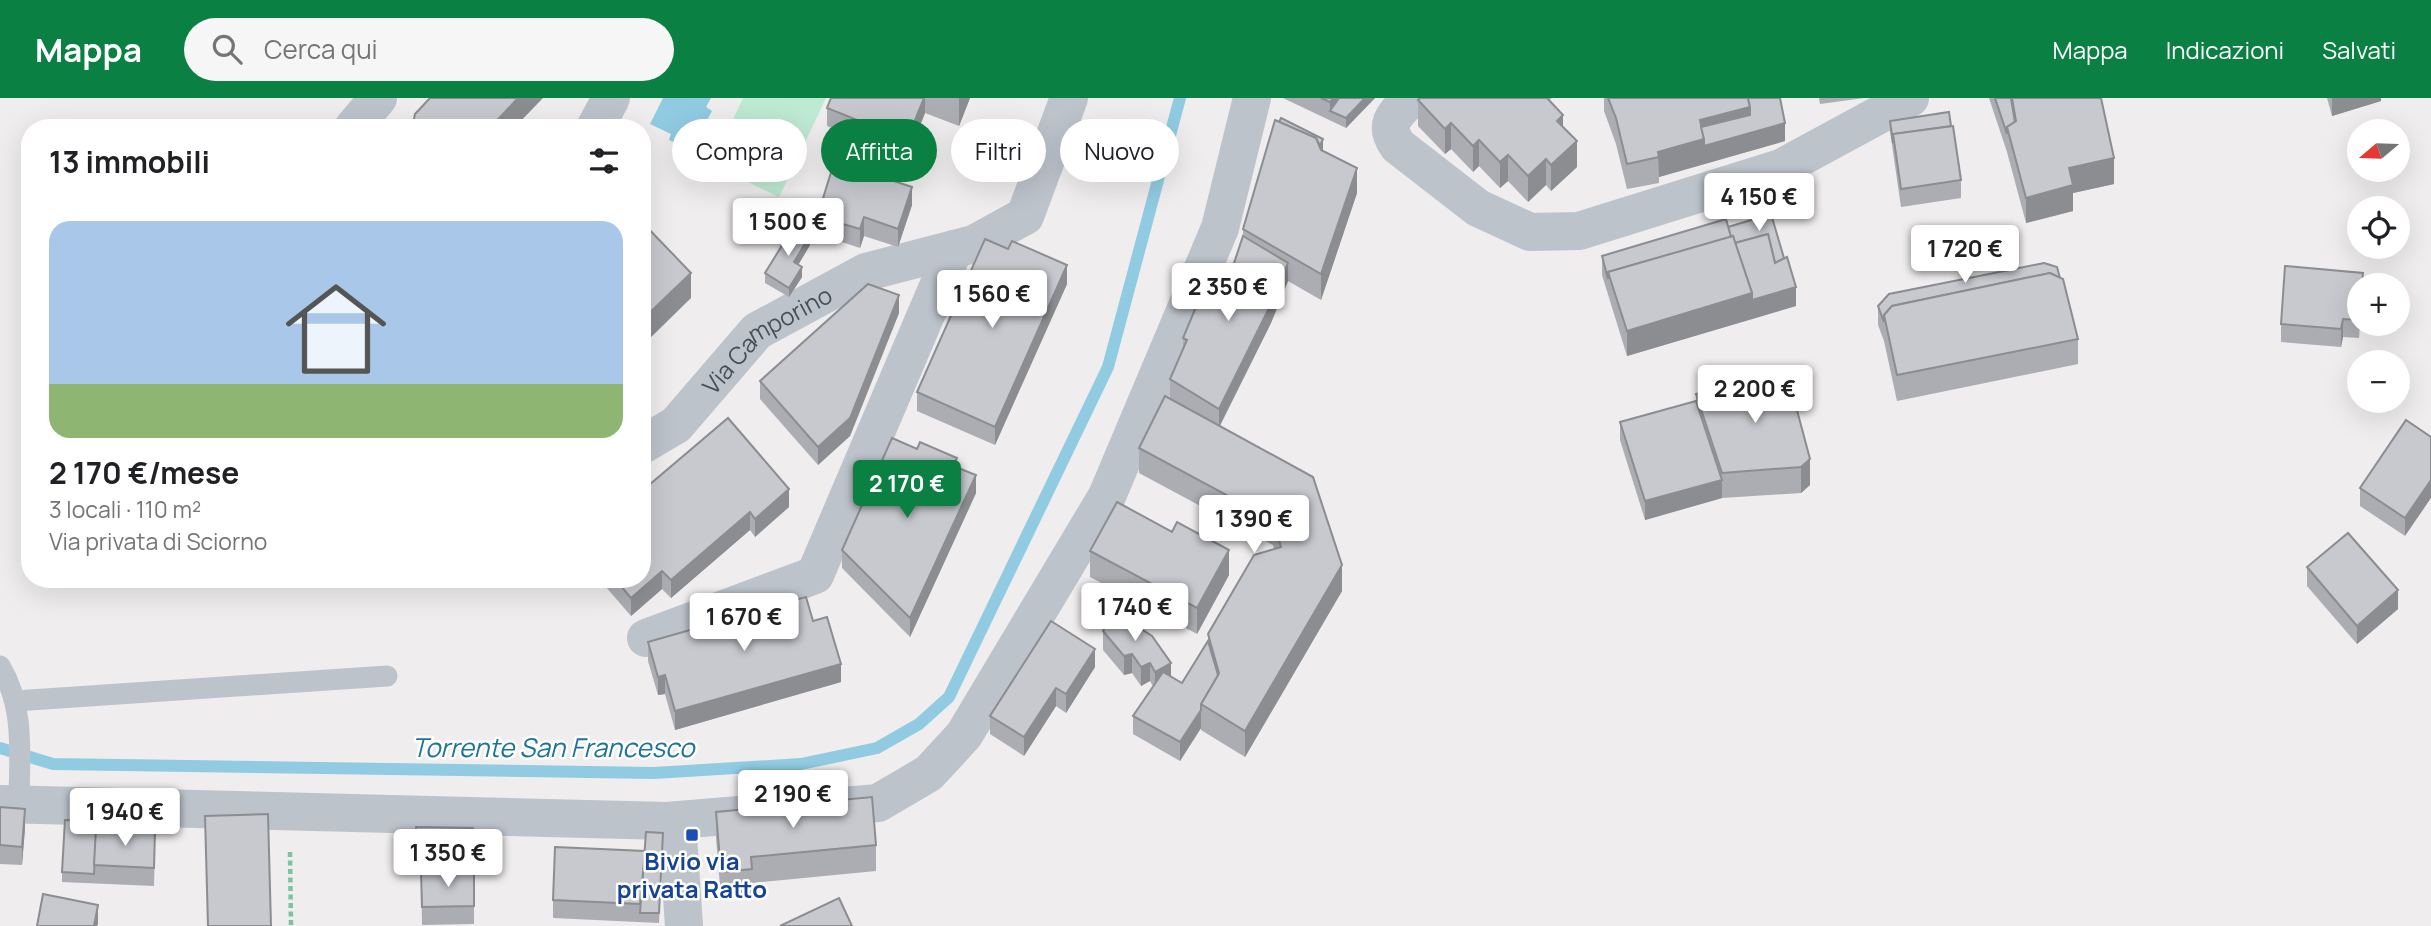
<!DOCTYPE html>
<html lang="it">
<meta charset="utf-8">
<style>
body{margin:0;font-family:Manrope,sans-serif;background:#f6f6f6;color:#202124;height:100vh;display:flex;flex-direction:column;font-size:26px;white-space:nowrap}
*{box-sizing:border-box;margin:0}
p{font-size:23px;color:#757577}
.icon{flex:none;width:38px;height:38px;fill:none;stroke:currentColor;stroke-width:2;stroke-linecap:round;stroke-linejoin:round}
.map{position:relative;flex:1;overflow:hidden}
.details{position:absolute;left:21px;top:21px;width:630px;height:469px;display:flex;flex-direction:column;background:#fff;border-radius:28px;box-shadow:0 7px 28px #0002}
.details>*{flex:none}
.guide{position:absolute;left:672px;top:21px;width:665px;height:63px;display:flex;gap:14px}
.needle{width:46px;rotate:251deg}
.fabs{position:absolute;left:2347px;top:21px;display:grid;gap:14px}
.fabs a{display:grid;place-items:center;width:63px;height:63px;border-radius:50%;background:#fff;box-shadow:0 7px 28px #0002;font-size:35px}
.price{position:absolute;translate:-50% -60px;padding:0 16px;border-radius:7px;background:#fff;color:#222;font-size:23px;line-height:46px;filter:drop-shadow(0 2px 4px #0008)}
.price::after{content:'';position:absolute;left:50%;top:42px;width:21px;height:16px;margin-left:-10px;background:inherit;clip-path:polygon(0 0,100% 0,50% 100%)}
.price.selected{background:#0b8043;color:#fff}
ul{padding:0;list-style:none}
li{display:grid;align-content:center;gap:14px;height:371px;padding:0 28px}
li+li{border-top:2px solid #e0e0e0}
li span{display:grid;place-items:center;height:217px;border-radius:21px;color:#555}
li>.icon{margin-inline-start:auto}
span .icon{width:126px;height:126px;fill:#fffc;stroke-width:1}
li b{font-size:30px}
h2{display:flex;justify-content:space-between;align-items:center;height:84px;padding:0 28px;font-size:30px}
.pill{padding:0 24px;border-radius:32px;background:#fff;box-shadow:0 7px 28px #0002;font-size:24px;line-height:63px}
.pill.selected{background:#0b8043;color:#fff}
header{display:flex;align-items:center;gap:42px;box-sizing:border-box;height:98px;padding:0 35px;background:#0b8043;color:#fff}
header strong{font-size:33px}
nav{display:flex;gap:38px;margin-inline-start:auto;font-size:24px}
.search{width:490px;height:63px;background:#f6f6f6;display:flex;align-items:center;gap:18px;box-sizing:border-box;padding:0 24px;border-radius:38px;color:#757577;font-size:26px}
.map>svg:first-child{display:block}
.green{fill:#bee9d2}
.water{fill:#90cbe2}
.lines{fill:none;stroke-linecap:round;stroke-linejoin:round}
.stream{stroke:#90cbe2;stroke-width:12}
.path{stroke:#7ac4a5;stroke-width:4.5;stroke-dasharray:5 3.5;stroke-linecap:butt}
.service{stroke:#bcc3cb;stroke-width:21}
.minor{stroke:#bcc3cb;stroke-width:38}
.tertiary{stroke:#bcc3cb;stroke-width:38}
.wall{fill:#abadb2}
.shaded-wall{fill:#8b8d91}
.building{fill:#c7c9cf;stroke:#8b8d91;stroke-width:2}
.transit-dot{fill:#1a4fb4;stroke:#fff;stroke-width:2.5}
.labels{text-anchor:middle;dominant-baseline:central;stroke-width:5;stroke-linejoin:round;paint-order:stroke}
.street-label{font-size:24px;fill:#474f58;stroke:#fff}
.transit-label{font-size:24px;font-weight:bold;fill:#164399;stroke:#fff}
.water-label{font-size:26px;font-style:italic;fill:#1a7598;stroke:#fff}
</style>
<header>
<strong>Mappa</strong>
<div class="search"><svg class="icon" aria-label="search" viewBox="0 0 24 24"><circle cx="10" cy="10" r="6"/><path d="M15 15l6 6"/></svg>Cerca qui</div>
<nav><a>Mappa</a><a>Indicazioni</a><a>Salvati</a></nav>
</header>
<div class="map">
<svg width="2431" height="828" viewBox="0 0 2431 828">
<rect width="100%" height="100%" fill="#efeded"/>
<path class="green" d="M743 0H826L779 99 712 67Z"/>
<path class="water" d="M663 0H711L706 9 712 13 691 52 669 42 671 36 650 26Z"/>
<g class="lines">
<path class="stream" d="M0 650 53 666 654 675 801 666 877 650 919 626 949 599 1108 269 1180 0"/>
<path class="path" d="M290 754 291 828"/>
<g class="service">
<path d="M0 568C26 611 19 659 19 708"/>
<path d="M15 603 387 578"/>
</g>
<g class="minor">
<path d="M1411 0C1395 17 1382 26 1398 48L1478 110 1530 134 1579 133 1781 70 1910 0"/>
<path d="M353 30 378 0"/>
<path d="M595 30 611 0"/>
<path id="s1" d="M642 347 676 327 757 233 866 174 974 146 1025 118 1069 0"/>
<path d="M646 540 815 477 954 151"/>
<path d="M677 723 684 828"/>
</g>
<path class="tertiary" d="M0 706 667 723 878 705 929 675 964 637 1107 398 1220 130 1252 0"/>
</g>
<g class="wall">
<path d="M831 0H970L959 28 925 15 907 60 827 28V10Z"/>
<path d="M1283 0H1375L1346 30Z"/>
<path d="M1420 0H1552L1549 2 1563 29 1577 69 1551 93 1546 87 1528 104 1508 83 1500 90 1479 68 1473 74 1451 51 1445 56 1418 28V2Z"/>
<path d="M1604 0H1780L1785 43 1659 79V85L1627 91 1616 46 1604 13Z"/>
<path d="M1819 0H1864L1820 6Z"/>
<path d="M1989 0H2101L2114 86 2073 95V113L2026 125 2007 54Z"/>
<path d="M2327 0H2381V3L2332 18Z"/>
<path d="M1890 23 1951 28 1961 82V100L1901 109 1890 33Z"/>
<path d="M1323 51V52L1357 95 1321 202 1288 183 1271 225 1220 328 1342 493 1245 659 1201 632V630L1180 663 1133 636V618L1153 588 1150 583 1141 588 1132 575 1124 577 1103 552V533L1182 585 1208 543V536L1274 451 1273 447 1139 375V350L1170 300V281L1183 252V240L1228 183 1243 138V131Z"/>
<path d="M875 77 912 107 898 149 864 138 860 150 836 142V123L823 119V100Z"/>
<path d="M1728 129 1796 208 1627 258 1602 177V158Z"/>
<path d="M810 147 798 167 802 179 789 199 765 185V175Z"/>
<path d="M1067 186 995 347 917 313V294Z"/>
<path d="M2363 187 2359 240 2343 239 2341 249 2281 244V226Z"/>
<path d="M1878 208 2078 241V266L1897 303 1884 243 1878 227Z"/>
<path d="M899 215 850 338 818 367 760 301V283Z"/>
<path d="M1786 271 1810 387 1801 395 1722 400 1645 422 1620 342V324L1696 303V296Z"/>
<path d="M2406 322 2405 438 2360 408V390Z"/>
<path d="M957 369 976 395 910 539 842 470V452Z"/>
<path d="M642 393 789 409 755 439 750 432 671 500 662 491 631 518 599 481H642Z"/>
<path d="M1172 434 1229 477 1197 536 1090 479V453Z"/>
<path d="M2307 469 2398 511 2357 546 2307 488Z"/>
<path d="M813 523 841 584 675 632 665 596 658 597 648 563V544Z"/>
<path d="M1095 569 1066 615 1056 608 1024 658 990 636V618Z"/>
<path d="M0 709 25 730 22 767 0 766Z"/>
<path d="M716 714 876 747V773L752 785V797L721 800 716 740Z"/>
<path d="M205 718 271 828H208Z"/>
<path d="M416 729 473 730 474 764 416 765Z"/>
<path d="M97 730 155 751 154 788 62 784V774Z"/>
<path d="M663 735 659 825 553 820V802L644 753Z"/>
<path d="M421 773H474V826L422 827Z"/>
</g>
<g class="shaded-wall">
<path d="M518 0H543L514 30H490Z"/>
<path d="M924 0H925V15L907 60V42Z"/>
<path d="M959 0H970L959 28Z"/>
<path d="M1333 0H1346L1330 13V4Z"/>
<path d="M1365 0H1375L1346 30V20Z"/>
<path d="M2332 0H2381V3L2332 18Z"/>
<path d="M1750 9 1785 25V43L1659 79 1658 54 1700 22Z"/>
<path d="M1563 17V42L1557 23Z"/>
<path d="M1451 25V51L1445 56V31Z"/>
<path d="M1323 41V51L1316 66V56Z"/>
<path d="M1479 42V68L1473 74V48Z"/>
<path d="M1577 43V69L1551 93V67Z"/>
<path d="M1508 57V83L1500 90V64Z"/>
<path d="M875 60V79L869 75Z"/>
<path d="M2114 60V86L2073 95V113L2026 125V100L2069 70Z"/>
<path d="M1546 61V87L1528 104V78Z"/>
<path d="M1357 70V95L1321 202V176Z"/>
<path d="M912 89V107L898 149V131Z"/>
<path d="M864 119V138L860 150V131Z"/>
<path d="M810 137V147L794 174V164Z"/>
<path d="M1288 165V183L1271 225 1219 329V311Z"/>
<path d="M1067 167V186L995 347V329Z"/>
<path d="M802 169V179L789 199V190Z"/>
<path d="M691 175V200L642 248V222Z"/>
<path d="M1796 189V208L1627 258V233L1752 195Z"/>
<path d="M899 197V215L850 338 818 367V349Z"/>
<path d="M2343 221V239L2341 249V231Z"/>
<path d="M1810 361V387L1801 395V369Z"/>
<path d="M976 377V395L910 539V520Z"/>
<path d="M1722 382V400L1645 422V403Z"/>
<path d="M2431 382V400L2405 438V420Z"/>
<path d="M789 391V409L755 439V421Z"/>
<path d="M750 414V432L671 500V482Z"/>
<path d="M1229 452V477L1197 536V510Z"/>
<path d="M1342 467V493L1245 659V633Z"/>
<path d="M662 473V491L631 518V500Z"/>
<path d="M2398 492V511L2357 546V528Z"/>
<path d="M1095 551V569L1066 615V596Z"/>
<path d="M1132 556V575L1124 577V558Z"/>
<path d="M1150 565V583L1141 588V569Z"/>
<path d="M1171 565V583L1155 592V574Z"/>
<path d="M841 566V584L675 632V613Z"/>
<path d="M665 577V596L658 597V579Z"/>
<path d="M1056 590V608L1024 658V639Z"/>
<path d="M1201 612V630L1180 663V644Z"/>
<path d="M25 711V730L22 767V749Z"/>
<path d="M98 807V826L97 828H94Z"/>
</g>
<g class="building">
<path d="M430 0H518L490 30H412L415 16Z"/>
<path d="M831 0H924L907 42 827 10Z"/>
<path d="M1321 0H1333L1330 4Z"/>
<path d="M1339 0H1365L1346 20 1330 13Z"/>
<path d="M1420 0H1547L1563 17 1557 23 1577 43 1551 67 1546 61 1528 78 1508 57 1500 64 1479 42 1473 48 1451 25 1445 31 1418 2Z"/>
<path d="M1608 0H1748L1750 9 1700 22 1704 41 1658 54 1659 59 1627 66 1616 20Z"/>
<path d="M1748 0H1780L1785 25 1704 48V41L1701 29 1750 17V9Z"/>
<path d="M1995 0H2011L2015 24 2007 29V36Z"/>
<path d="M2012 0H2101L2114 60 2069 70 2073 87 2026 100 2007 29 2016 23Z"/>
<path d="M1949 14 1951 28 1893 36V45L1890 23Z"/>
<path d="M1281 20 1323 41 1320 48 1316 40 1279 24Z"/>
<path d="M1275 22 1316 40 1321 52 1357 70 1321 176 1243 131Z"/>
<path d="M98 26 99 30H73Z"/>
<path d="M1953 28 1961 82 1901 91 1893 36Z"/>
<path d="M839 49 875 60 869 75 912 89 898 131 864 119 860 131 836 124 841 106 823 100Z"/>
<path d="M1771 116 1784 160 1775 165 1768 136 1735 145 1733 138 1731 139 1728 129Z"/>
<path d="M1726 121 1731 139 1608 174V181L1602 158Z"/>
<path d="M642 124 691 175 642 222Z"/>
<path d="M794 128 810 137 794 164 802 169 789 190 765 175Z"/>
<path d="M1768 136 1775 165 1787 159 1796 189 1752 202V195L1735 145Z"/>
<path d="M1243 138 1288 165 1271 206 1219 311 1170 281 1187 242 1183 240 1211 173 1228 183Z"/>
<path d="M1733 138 1752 195 1627 233 1608 174Z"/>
<path d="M985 141 1008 151 1012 143 1067 167 995 329 917 294Z"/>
<path d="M2044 165 2057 169 2060 180 2050 175 1892 208 1884 217V224L1878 208 1889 196Z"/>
<path d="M2285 168 2363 175 2362 187H2359V222L2343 221 2341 231 2281 226Z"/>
<path d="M2050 175 2063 181 2078 241 1897 277 1884 217 1892 208Z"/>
<path d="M868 186 899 197 850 320 818 349 760 283Z"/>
<path d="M1786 271 1810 361 1801 369 1722 375 1696 296Z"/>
<path d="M1165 298 1313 379 1342 467 1245 633 1201 606 1219 575 1208 536 1254 457 1281 449 1273 422 1139 350Z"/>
<path d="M1696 303 1722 382 1645 403 1620 324Z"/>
<path d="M728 320 789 391 755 421 750 414 671 482 662 473 631 500 615 481H642V393Z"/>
<path d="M2406 322 2431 339V382L2405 420 2360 390Z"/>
<path d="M892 340 917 351 920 344 957 360 953 368 976 377 910 520 842 452Z"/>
<path d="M1117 404 1172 434 1177 424 1229 452 1197 510 1090 453Z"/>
<path d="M2348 435 2398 492 2357 528 2307 469Z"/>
<path d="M806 499 813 523 827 519 841 566 675 613 665 577 658 579 648 544Z"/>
<path d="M1113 513 1152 538 1171 565 1155 574 1150 565 1141 569 1132 556 1124 558 1103 533Z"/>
<path d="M1051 523 1095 551 1066 596 1056 590 1024 639 990 618Z"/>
<path d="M1208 543 1218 577 1201 606V612L1180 644 1133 618 1163 574 1182 585Z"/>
<path d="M872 699 876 747 751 759 752 771 721 774 716 714Z"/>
<path d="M0 709 25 711 22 749 0 747Z"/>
<path d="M268 716 271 828H208L205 718Z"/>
<path d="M65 722 97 723 94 776 62 774Z"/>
<path d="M416 729 473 730 474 754 416 755Z"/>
<path d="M96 730 155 733 154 770 94 767Z"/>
<path d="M646 734 663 735 659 815H640Z"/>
<path d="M555 749 645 753 640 806 553 802Z"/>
<path d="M421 773H474V808L422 809Z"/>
<path d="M43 796 98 807 94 828H37Z"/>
<path d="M839 800 852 828H780Z"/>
</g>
<rect class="transit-dot" x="685" y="730" width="14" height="14" rx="3.5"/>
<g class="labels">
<g class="street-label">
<text stroke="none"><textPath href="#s1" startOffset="166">Via Camporino</textPath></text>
</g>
<g class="transit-label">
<text x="692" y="762">Bivio via<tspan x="692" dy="28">privata Ratto</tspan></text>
</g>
<g class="water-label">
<text x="553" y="649">Torrente San Francesco</text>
</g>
</g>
</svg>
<div class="fabs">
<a><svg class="needle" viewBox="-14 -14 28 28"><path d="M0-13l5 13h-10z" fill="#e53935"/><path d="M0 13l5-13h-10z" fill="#757577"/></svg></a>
<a><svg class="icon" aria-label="locate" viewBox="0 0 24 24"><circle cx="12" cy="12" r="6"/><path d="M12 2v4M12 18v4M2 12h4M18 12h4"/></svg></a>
<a>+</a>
<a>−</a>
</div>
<b class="price" style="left:1759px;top:135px">4 150 €</b>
<b class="price" style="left:788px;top:160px">1 500 €</b>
<b class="price" style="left:1965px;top:187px">1 720 €</b>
<b class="price" style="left:1228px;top:225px">2 350 €</b>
<b class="price" style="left:992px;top:232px">1 560 €</b>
<b class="price" style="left:1755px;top:327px">2 200 €</b>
<b class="price selected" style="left:907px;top:422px">2 170 €</b>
<b class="price" style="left:1254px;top:457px">1 390 €</b>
<b class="price" style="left:1135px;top:545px">1 740 €</b>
<b class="price" style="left:744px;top:555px">1 670 €</b>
<b class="price" style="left:793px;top:732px">2 190 €</b>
<b class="price" style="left:125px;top:750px">1 940 €</b>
<b class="price" style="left:448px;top:791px">1 350 €</b>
<div class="guide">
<a class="pill">Compra</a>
<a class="pill selected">Affitta</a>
<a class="pill">Filtri</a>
<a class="pill">Nuovo</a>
</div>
<section class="details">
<h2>13 immobili<svg class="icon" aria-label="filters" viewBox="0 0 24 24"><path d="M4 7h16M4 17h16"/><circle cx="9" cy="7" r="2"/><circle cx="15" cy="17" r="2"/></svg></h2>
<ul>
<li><span style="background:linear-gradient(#a9c7e8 75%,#8fb573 0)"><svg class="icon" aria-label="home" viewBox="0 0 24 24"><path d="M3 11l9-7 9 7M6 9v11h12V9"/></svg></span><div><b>2 170 €/mese</b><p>3 locali · 110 m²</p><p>Via privata di Sciorno</p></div></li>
</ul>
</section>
</div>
